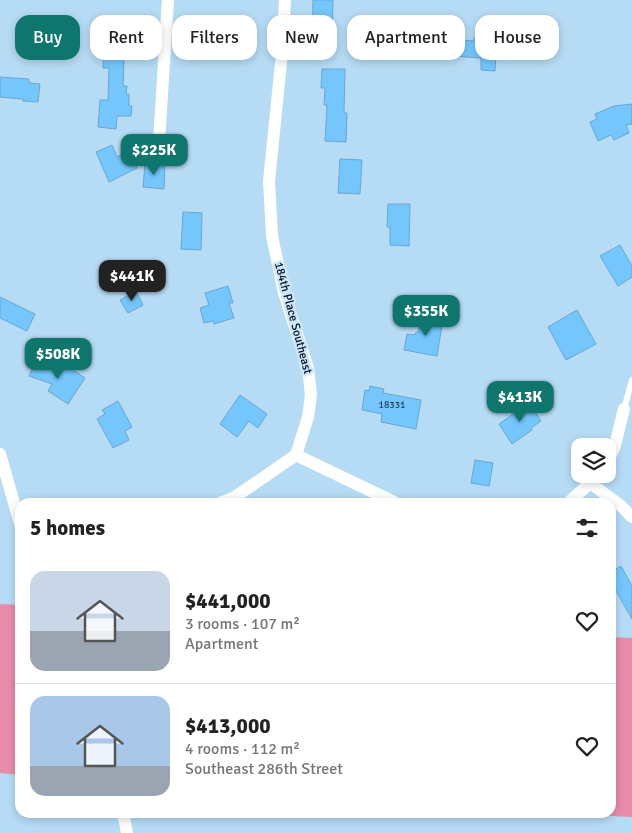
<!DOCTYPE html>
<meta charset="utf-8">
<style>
body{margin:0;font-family:Signika,sans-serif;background:#f2f2f2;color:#222;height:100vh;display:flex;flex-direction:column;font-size:19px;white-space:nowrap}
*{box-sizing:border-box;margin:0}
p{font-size:16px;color:#767676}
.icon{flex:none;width:28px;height:28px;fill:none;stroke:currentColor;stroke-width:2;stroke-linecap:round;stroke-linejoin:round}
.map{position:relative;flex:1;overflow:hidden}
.drawer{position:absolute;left:15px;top:498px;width:601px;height:320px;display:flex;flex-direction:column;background:#fff;border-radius:15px;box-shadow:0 2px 8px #0003}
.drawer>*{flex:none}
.banner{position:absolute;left:15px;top:15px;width:602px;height:45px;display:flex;gap:10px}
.fabs{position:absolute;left:571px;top:438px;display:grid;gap:10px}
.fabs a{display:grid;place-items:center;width:45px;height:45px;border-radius:10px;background:#fff;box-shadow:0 2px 8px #0003;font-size:25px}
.price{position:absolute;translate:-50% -42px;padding:0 11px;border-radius:10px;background:#0f766e;color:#fff;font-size:16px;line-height:32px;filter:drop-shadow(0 1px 2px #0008)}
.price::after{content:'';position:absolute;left:50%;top:30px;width:15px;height:11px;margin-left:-8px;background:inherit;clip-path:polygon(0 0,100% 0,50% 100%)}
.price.current{background:#222;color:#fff}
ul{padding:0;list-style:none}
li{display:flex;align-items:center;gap:15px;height:125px;padding:0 15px}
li+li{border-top:1px solid #e0e0e0}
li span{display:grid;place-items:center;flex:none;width:140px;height:100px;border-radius:15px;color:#555}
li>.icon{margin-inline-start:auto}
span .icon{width:60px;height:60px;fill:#fffc;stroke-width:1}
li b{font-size:21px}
h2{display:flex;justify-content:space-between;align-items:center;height:60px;padding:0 15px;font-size:21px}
.pill{padding:0 18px;border-radius:15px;background:#fff;box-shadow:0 2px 8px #0003;font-size:18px;line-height:45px}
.pill.current{background:#0f766e;color:#fff}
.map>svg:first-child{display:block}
.green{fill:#e78caa}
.building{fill:#75c6fc;stroke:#69a7d1}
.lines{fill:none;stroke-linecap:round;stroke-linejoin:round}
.lane{stroke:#fff;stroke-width:6}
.street{stroke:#fff;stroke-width:12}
.labels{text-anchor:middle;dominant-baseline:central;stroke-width:5;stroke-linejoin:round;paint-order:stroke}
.number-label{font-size:10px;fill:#1d3e56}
.street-label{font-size:12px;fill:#00101f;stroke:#cde6f8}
</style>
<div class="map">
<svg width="632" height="833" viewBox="0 0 632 833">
<rect width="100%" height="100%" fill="#b6dbf5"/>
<g class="green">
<path d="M0 604 20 605V775L0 773Z"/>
<path d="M611 637 632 638V817L553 813 611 812Z"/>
</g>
<g class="building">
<path d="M313 0H333L332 47H312Z"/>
<path d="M35 16 66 17 65 41 64 40 63 51 40 49 41 39H34Z"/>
<path d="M104 36H125L123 86H127L126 94H129V106H132L131 116H117L116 129 98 127 100 100H108L109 68H103Z"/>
<path d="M474 38 497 39 495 71 481 70V58L450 56 451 39 474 41Z"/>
<path d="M322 69H345L344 113H347L346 142 325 141 327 105H324L325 88H321Z"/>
<path d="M0 77 29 79V83L40 84 38 102 23 101V99L0 97Z"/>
<path d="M632 104V124L626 125 629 133 614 140 611 135 598 141 590 122 597 119 595 114 614 106Z"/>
<path d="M112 145 117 157 130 151 137 168 109 182 96 152Z"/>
<path d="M340 159 362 160 360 194 338 193Z"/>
<path d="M145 163 158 166 165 164 164 189 143 187Z"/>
<path d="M388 204H410L409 246 390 245V227H387Z"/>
<path d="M183 212 202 213 201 250 181 249Z"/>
<path d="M620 245 632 266V277L618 286 600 256Z"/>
<path d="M228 286 233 303H229L234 318 214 324 213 321 204 323 200 308 209 305 205 293Z"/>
<path d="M136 291 143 305 128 313 120 300Z"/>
<path d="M0 297 35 314 27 331 0 318Z"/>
<path d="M577 310 596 344 566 360 548 327Z"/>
<path d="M421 315 443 319 437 356 404 350 407 334 415 335 416 332 418 333Z"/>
<path d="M36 361 53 364 62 370 66 365 85 378 68 404 48 391 52 384 29 376Z"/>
<path d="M370 386 384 389 383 393 421 400 416 429 381 422 382 414 362 410 365 390 369 391Z"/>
<path d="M240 395 267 414 258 428 249 421 237 437 220 424Z"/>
<path d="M118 401 132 427 125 431 129 440 113 448 97 419 105 414 102 410Z"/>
<path d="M529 403 541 421 531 428 532 430 512 444 499 424Z"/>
<path d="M475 460 493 463 489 486 471 483Z"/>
<path d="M621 566 632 586V619L611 582V572Z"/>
</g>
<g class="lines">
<path class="lane" d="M624 409 632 380"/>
<g class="street">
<path d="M285 0 282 53 269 181 272 236 284 293 308 368 311 395 308 417 296 455"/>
<path d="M158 158 168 0"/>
<path d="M0 454 20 524"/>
<path d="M608 460 614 449 624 409"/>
<path d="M590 483 620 505 632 517"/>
<path d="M222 502 235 497 296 455 394 502"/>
<path d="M569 502 590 483 598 474"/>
<path d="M123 812 127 833"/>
</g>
</g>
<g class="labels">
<g class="number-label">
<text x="392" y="405">18331</text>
</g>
<g class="street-label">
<text transform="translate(293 318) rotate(75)">184th Place Southeast</text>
</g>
</g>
</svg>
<div class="fabs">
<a><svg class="icon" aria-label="layers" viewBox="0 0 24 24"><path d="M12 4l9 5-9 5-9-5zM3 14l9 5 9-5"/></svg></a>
</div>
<b class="price" style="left:154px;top:176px">$225K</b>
<b class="price current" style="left:132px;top:302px">$441K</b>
<b class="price" style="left:426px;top:337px">$355K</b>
<b class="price" style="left:58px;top:380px">$508K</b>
<b class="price" style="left:520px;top:423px">$413K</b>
<div class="banner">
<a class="pill current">Buy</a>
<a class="pill">Rent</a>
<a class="pill">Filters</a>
<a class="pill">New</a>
<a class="pill">Apartment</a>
<a class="pill">House</a>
</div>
<section class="drawer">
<h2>5 homes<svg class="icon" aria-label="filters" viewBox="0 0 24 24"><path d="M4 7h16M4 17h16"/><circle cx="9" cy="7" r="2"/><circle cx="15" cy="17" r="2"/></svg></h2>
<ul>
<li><span style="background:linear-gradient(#c9d6e8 60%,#9aa5b1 0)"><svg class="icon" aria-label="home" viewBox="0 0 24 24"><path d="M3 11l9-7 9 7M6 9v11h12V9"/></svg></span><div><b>$441,000</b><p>3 rooms · 107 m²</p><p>Apartment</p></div><svg class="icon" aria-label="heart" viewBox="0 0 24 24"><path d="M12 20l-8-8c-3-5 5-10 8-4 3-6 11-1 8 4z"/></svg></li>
<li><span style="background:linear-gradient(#a9c7e8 70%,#9aa5b1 0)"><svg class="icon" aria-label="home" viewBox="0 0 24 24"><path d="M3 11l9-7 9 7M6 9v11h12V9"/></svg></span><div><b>$413,000</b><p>4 rooms · 112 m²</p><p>Southeast 286th Street</p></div><svg class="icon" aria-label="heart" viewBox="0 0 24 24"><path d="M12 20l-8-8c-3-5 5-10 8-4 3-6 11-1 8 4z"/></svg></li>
</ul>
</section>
</div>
